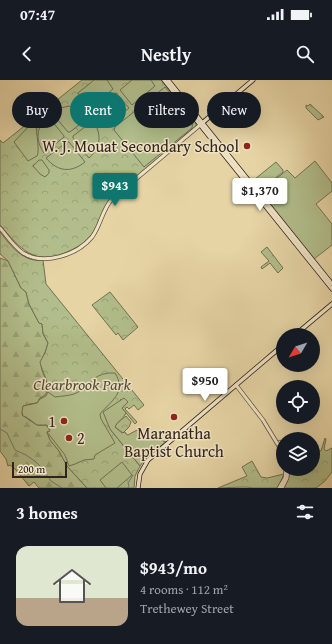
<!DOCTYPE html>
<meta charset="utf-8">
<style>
body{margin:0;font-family:"Gentium Book Plus",serif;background:#20242c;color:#f1f3f6;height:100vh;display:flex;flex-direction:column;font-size:15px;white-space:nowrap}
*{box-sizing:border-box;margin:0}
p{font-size:13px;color:#9ea1a6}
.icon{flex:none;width:22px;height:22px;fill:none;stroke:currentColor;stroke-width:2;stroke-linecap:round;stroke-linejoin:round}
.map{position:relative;height:408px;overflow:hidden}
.side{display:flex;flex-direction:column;background:#171b24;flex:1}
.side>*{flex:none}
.banner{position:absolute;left:12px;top:12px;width:308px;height:36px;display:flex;gap:8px}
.needle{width:26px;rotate:231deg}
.fabs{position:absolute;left:276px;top:248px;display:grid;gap:8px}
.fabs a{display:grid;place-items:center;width:44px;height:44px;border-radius:50%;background:#171b24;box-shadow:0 4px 16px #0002;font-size:20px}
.scale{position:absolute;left:12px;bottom:10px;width:55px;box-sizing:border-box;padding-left:4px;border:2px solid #31231d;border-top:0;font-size:11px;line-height:14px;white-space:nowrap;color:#31231d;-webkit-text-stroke:3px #efe3c4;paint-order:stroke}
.price{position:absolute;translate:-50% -34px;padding:0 9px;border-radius:4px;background:#fff;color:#222;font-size:13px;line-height:26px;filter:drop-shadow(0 1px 2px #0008)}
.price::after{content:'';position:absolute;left:50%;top:24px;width:12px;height:9px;margin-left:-6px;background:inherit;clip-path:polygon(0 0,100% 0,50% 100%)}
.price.active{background:#0f766e;color:#fff}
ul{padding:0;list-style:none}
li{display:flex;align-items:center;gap:12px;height:100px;padding:0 16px}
li span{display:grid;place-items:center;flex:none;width:112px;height:80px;border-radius:12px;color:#555}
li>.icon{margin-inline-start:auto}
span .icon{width:48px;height:48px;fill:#fffc;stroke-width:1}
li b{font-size:17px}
h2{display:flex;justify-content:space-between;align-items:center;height:48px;padding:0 16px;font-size:17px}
.tag{padding:0 14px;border-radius:18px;background:#171b24;box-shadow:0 4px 16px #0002;font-size:14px;line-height:36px}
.tag.active{background:#0f766e;color:#fff}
.status{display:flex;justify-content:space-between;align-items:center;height:28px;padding:0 20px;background:#171b24;direction:ltr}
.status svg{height:11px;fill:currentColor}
header{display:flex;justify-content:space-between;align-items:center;height:52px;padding:0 16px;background:#171b24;font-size:18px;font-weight:700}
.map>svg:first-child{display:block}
.forest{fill:url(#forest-firs);stroke:#717054}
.park{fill:url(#park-crowns);stroke:#717054}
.pitch{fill:#b1bd8a;stroke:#717054}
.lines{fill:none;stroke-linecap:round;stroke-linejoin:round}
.stream{stroke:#6e7c74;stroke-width:1}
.tertiary-casing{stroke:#5e4f3f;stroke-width:4.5}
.secondary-casing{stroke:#31231d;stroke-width:5}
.tertiary{stroke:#efe3c4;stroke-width:3}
.secondary{stroke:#efe3c4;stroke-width:3.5}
.poi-dot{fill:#8f2418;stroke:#efe3c4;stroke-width:1.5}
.labels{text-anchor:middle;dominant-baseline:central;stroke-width:3;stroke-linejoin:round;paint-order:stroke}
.poi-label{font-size:16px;fill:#31231d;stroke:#efe3c4;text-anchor:end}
.park-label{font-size:16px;font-style:italic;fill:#514a38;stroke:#efe3c4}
</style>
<div class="status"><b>07:47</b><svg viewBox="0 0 49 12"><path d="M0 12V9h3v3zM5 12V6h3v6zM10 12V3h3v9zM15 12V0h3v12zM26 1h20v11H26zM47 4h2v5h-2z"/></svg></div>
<header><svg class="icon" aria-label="back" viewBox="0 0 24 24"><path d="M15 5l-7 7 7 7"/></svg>Nestly<svg class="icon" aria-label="search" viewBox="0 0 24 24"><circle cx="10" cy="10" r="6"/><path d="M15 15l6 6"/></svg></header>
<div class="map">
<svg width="332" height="408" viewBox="0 0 332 408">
<defs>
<pattern id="forest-firs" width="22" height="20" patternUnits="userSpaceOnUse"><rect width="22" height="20" fill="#b1bd8a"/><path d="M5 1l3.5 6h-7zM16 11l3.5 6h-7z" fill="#99a277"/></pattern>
<pattern id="park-crowns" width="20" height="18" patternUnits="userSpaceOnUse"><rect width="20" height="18" fill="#b1bd8a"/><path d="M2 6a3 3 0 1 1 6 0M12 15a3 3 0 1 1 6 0" fill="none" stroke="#99a277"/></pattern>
</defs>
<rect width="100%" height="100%" fill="#e6d4a5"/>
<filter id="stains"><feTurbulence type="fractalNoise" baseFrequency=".005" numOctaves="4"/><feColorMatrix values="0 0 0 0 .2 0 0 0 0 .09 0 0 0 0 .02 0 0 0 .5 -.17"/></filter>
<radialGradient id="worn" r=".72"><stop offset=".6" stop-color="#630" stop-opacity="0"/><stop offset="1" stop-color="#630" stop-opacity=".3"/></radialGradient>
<g class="forest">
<path d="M310 24 324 37 318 40 306 28V25L308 26Z"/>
<path d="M0 178 8 181 21 208 26 212 29 224 39 243 42 244 43 254 48 263C47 271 41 277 41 285 41 295 57 312 40 318L37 323 29 324 22 332 29 340 39 345H47L50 351 47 352 50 360 59 371 67 386 87 408H39L34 402 29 406 16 390 10 385 8 386 6 379 0 371Z"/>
</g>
<g class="park">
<path d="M82 0H161L196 43V46L113 116C103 128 100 142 92 154 86 163 76 168 67 172 34 187 20 168 0 145V60L3 63Z"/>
<path d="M0 152C11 166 23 183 43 180L46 204 144 325 138 330 134 325 129 329 127 327 125 329 137 342 135 344 122 328 121 319 110 349 140 386 135 396 134 408H87L67 386 59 371 50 360 47 352 50 351 47 345H37L22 335 23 326 37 323 40 318C56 312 42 293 40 282L45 273 48 263 43 253 42 244 39 243 29 224 26 212 21 208 8 181 0 174Z"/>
<path d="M267 167 283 188 278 193 270 183 262 189 261 187 269 181 261 172Z"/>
<path d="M110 212 138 247 123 260 118 253 116 255 92 225Z"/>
<path d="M126 336 131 342 129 347 123 353 115 347 116 344Z"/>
<path d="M325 358 326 359 324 369 326 371 332 368V392L325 401 316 408H284L288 399 289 389H313V369L316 372 321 371Z"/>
<path d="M252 381 261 397 267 398 284 394 278 408H253C249 406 225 408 218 408L247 396 242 387Z"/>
</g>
<g class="pitch">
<path d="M94 0H107L113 9 90 28 78 13Z"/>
<path d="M132 0H151L155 6 132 25 120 10Z"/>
<path d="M165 7 193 40 192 48 144 87 114 50 115 47Z"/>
<path d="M116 13 129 28 105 47 93 32Z"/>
<path d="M69 26 80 29 89 37 70 52H68L52 33 57 29Z"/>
<path d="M48 36 64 56V57L44 73C35 60 36 47 48 36Z"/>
<path d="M93 41C102 54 101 67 89 78L73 58V56Z"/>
<path d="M31 44H36C36 52 40 71 37 76L28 81 14 62Z"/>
<path d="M67 62H69L85 82C71 93 58 92 46 78Z"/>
<path d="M39 80H42L49 90V93L45 97 40 94 33 86Z"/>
<path d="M315 81 332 103V111L316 124 332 144V165L314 179 260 112 287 90 295 98Z"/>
<path d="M276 82 283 90V92L263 108 255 99Z"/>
<path d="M109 293H115C127 312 112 320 100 334L101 339 115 363 95 375 94 379 84 380 75 384 69 386 65 375 47 352 50 351 47 345H37L26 337 23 336 22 332 23 326 37 323 40 319 46 316 48 312 55 317C61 316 68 316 74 314 90 308 90 295 109 293Z"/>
<path d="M124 318 128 322 122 328 126 333C124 339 117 341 115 347L122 353 125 352 126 354 128 355 137 350 146 359 155 352 163 361 166 362 146 378 140 386 110 349 103 332Z"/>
<path d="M122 382 132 395 117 408H106L100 400Z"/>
</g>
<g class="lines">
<g class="stream">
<path d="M0 349 7 353 15 370 26 375 36 382 41 387 51 401 62 408"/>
<path d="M128 408 129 406 128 403 133 395"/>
</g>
<defs>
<g id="tertiary">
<path d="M0 148C7 156 14 167 23 173 44 186 77 175 92 157 101 145 102 130 112 119L200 45"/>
<path d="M236 305 263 340 283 373"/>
<path d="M280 362 283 367"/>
<path d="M279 408 285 398 286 389"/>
<path d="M282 408 287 398 288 389"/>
</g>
<g id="secondary">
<path d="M164 0 332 209"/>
<path d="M168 0 332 204"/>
<path d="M201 44 253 0"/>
<path d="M295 255 332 224"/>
<path d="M138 408 140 394 148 380 283 265"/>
</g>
</defs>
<use href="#tertiary" class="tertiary-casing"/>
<use href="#secondary" class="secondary-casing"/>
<use href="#tertiary" class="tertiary"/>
<use href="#secondary" class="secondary"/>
</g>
<g class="poi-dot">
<circle cx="247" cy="66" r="4"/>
<circle cx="174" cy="337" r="4"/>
<circle cx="64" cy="341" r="4"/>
<circle cx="69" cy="358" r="4"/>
</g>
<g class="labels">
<g class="poi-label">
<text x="239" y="66">W. J. Mouat Secondary School</text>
<text x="56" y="341">1</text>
<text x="174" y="353" text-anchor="middle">Maranatha<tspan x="174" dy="18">Baptist Church</tspan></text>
<text x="77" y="358" text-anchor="start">2</text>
</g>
<g class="park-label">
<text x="82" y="304">Clearbrook Park</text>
</g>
</g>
<rect width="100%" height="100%" filter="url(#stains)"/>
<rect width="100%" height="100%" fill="url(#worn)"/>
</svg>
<div class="fabs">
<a><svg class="needle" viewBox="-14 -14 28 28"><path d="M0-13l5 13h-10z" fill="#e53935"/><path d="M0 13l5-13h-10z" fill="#9ea1a6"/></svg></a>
<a><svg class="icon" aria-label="locate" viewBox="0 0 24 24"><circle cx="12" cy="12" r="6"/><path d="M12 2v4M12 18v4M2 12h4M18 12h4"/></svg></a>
<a><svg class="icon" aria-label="layers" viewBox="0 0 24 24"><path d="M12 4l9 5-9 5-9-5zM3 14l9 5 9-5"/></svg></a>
</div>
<div class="scale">200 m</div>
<b class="price active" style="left:115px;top:127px">$943</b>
<b class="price" style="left:260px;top:132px">$1,370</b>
<b class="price" style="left:205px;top:322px">$950</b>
<div class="banner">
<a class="tag">Buy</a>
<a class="tag active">Rent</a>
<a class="tag">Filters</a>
<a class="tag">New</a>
</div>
</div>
<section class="side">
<h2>3 homes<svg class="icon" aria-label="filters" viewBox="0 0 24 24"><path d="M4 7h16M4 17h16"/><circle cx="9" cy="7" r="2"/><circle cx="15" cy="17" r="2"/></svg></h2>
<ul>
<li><span style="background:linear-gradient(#dfe7d0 65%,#b9a48a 0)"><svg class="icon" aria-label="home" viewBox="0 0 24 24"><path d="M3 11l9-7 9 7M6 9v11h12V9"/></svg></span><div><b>$943/mo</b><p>4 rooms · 112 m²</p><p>Trethewey Street</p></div></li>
</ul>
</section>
